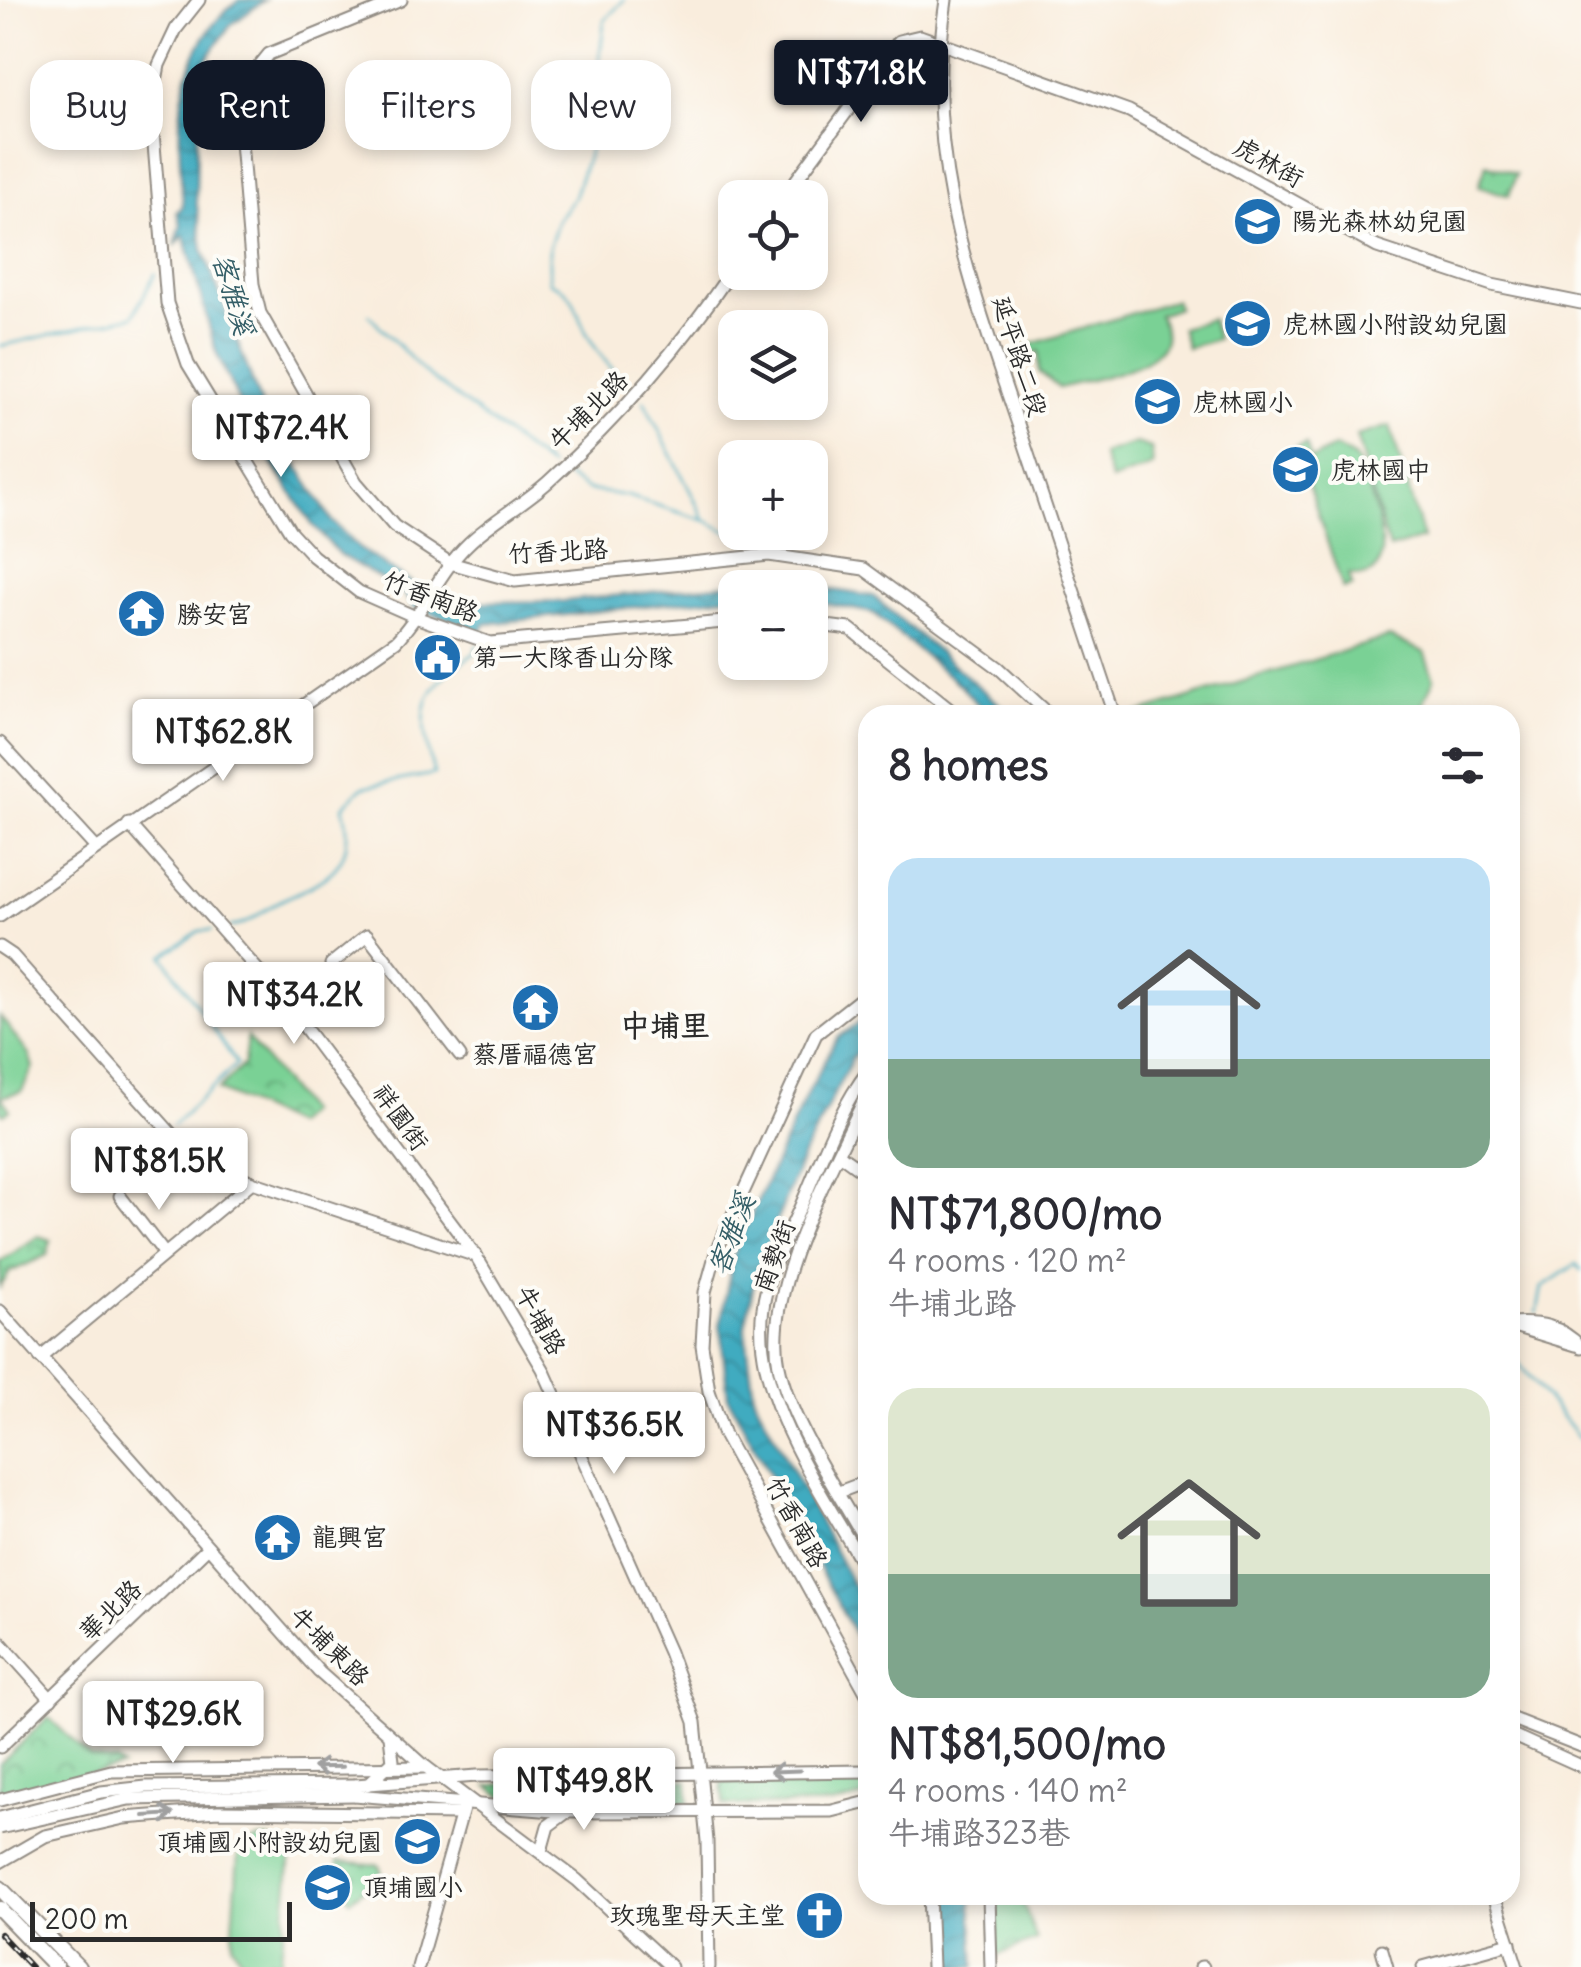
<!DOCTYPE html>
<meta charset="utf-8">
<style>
body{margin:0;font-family:Delius,"LXGW WenKai TC",sans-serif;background:#f2f2f3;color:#2b2b33;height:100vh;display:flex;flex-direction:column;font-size:38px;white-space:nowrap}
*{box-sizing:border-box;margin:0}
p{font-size:32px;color:#7c7c81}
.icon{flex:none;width:55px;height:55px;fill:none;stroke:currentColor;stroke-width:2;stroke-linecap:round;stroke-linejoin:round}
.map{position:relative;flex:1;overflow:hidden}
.sheet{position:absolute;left:858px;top:705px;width:662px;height:1200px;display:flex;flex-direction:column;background:#fff;border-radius:30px;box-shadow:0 5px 15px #0003}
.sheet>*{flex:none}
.top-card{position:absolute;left:30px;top:60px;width:678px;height:90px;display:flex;gap:20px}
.fabs{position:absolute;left:718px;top:180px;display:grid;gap:20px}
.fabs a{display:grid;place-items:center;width:110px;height:110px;border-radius:20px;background:#fff;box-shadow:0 5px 15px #0003;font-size:50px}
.scale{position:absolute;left:30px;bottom:25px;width:262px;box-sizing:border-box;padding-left:10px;border:5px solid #2b2b2b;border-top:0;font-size:28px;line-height:35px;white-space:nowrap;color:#2b2b2b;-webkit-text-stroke:8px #fdfcf7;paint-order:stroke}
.price{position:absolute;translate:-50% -85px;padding:0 22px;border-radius:10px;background:#fff;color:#222;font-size:32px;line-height:65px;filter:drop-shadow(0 2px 5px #0008)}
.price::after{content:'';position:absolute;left:50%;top:60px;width:30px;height:22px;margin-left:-15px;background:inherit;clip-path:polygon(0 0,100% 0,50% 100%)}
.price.active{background:#111827;color:#fff}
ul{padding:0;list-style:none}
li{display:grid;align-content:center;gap:20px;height:530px;padding:0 30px}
li span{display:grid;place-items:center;height:310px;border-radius:30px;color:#555}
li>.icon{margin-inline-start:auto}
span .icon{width:180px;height:180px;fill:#fffc;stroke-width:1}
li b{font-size:42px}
h2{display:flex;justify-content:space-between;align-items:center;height:120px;padding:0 30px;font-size:42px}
.tag{padding:0 35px;border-radius:30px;background:#fff;box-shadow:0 5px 15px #0003;font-size:35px;line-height:90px}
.tag.active{background:#111827;color:#fff}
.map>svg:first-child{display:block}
.grass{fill:#7ad195;stroke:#527e60;stroke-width:2.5}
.park{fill:url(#park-crowns);stroke:#527e60;stroke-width:2.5}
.garden{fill:url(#garden-dots);stroke:#527e60;stroke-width:2.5}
.water{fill:url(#water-waves);stroke:#366b76;stroke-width:2.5}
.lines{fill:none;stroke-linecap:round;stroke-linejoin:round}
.stream{stroke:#41abc0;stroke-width:2.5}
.minor-casing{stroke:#928c84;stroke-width:15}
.major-casing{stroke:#928c84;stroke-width:18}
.minor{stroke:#fff;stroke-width:11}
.major{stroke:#fff;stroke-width:14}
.rail-casing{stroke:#2b2b2b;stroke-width:6}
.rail{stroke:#fdfcf7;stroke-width:2.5;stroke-dasharray:8;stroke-linecap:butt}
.minor-bridge-casing{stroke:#928c84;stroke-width:15;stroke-linecap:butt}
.minor-bridge{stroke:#fff;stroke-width:11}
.oneway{stroke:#a0a0a0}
.labels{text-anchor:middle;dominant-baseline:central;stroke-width:8;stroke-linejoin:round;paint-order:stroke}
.street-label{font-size:25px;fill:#2b2b2b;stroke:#fdfcf7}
.poi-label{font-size:25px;fill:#2b2b2b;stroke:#fdfcf7;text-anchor:start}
.water-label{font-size:28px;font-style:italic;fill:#345e67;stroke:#fdfcf7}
.quarter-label{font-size:30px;font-weight:bold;fill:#2b2b2b;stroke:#fdfcf7}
</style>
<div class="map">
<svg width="1581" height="1967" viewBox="0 0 1581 1967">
<defs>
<pattern id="park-crowns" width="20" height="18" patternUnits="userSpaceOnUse" patternTransform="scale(2.5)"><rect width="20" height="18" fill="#7ad195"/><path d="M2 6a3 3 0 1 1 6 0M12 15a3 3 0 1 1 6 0" fill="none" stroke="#64aa7a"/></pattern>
<pattern id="garden-dots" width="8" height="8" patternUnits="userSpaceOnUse" patternTransform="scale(2.5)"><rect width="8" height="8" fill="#7ad195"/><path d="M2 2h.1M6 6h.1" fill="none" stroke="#64aa7a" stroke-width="1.8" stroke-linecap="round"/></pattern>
<pattern id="water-waves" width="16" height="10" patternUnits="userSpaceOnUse" patternTransform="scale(2.5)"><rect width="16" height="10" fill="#41abc0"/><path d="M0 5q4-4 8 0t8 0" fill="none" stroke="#378b9c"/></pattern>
</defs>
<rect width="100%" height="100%" fill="#fdfcf7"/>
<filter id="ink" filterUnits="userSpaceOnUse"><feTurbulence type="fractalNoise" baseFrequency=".01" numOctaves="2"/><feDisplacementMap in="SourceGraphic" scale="20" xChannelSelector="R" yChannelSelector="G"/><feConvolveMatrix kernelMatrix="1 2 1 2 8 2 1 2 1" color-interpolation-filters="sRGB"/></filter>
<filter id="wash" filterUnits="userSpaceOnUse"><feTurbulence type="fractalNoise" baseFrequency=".0048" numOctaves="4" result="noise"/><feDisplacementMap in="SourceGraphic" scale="40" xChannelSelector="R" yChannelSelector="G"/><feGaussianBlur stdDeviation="2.25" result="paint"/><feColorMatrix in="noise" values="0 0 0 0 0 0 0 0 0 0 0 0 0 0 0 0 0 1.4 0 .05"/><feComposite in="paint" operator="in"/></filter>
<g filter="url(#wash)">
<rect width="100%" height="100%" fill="#f9eddd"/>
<g class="grass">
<path d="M1175 300 1178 308 1158 315C1193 366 1094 377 1059 388L1039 372V351L1022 356 1019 348Z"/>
<path d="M1211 319 1217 339 1187 348 1181 328Z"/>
<path d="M1390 426 1423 539 1389 549 1356 436Z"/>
<path d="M1136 443 1151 448 1153 466 1111 481 1102 454Z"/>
<path d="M1306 444 1311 460 1335 447 1355 458C1367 479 1411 591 1349 574L1352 586 1343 589 1296 448Z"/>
<path d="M1389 637 1424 652 1434 679 1418 715H1133Z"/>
<path d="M0 1016 29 1055 33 1067 22 1091 1 1097 10 1110 3 1114 0 1110Z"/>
<path d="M867 1778V1796L831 1805H724L722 1782Z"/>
<path d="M533 1780 688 1781 689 1803 507 1799 488 1786Z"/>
<path d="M261 1839H271L282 1848 283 1841 292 1844 280 1967H273L272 1960 257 1967 240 1958 232 1945 238 1854 245 1844Z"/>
</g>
<g class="park">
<path d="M1486 164 1516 174 1509 196 1479 186Z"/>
<path d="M247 1037 307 1112 294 1125 218 1090 244 1064Z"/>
<path d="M38 1236 51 1240 47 1255 10 1272 0 1287V1262Z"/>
<path d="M48 1717 90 1757 116 1761 122 1767 0 1795V1764Z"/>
<path d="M992 1895H1020L1037 1940 995 1956Z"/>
</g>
<path class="garden" d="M338 1861 379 1865 382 1874 350 1900 339 1885Z"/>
<g class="water">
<path d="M239 0H265L231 25 204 63 198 90 196 198 203 249 263 410 332 521 360 549 415 585 421 594 471 602 564 601 766 580 873 596 1012 715H987L961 686 873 613 810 601V588H735V596L486 624 481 631 413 607 403 592 340 555 313 526 253 433 216 352 184 235 175 246 181 225 177 212 183 206C177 130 171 50 239 0Z"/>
<path d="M867 1017V1040L851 1061 801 1160 756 1274 745 1326 754 1397 867 1612V1658L728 1397 720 1325 734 1252 802 1104 837 1038Z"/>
<path d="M948 1895H971L975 1967H951Z"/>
</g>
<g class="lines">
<g class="stream">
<path d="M624 0 604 21 590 147 574 197 558 220 549 248V282C573 291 573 301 582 323 591 346 613 371 631 388"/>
<path d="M369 315 426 374 550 467"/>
<path d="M0 346 133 316 155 274"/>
<path d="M644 401 705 520 751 544"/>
<path d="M567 477 588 490 627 496 704 520"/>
<path d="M772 573 776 588"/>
<path d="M230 927C250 925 261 911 278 902 324 880 360 868 343 807L363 787 434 774C417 710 417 690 475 653L477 645"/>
<path d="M173 1125 237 1064 163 956 199 931 212 930"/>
<path d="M1537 1313 1542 1287 1576 1264 1581 1270"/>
<path d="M1510 1353 1581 1440"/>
</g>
</g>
</g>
<g filter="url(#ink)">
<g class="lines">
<defs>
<g id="minor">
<path d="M199 0 176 29 159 65 151 108 167 303 188 364 290 531 313 556 359 592 418 618 490 643 735 621"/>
<path d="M401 0 269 54 248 80 240 130 253 284 260 313 356 482 394 526 450 563 515 581 769 555 864 569 999 668 1050 715"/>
<path d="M946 0C921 161 973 289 1023 439 1054 531 1084 623 1115 715"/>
<path d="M783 198 899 41 920 36 1129 111 1377 247 1492 285 1581 303"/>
<path d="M810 624 850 629 958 715"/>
<path d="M0 743 96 848"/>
<path d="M129 824 285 1001 476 1256"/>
<path d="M0 916 396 641C425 611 439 571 469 543 493 520 524 504 549 481 620 417 682 345 735 266"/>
<path d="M0 947 12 955 191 1156 252 1182 476 1256 543 1369 669 1652 695 1722 707 1841 709 1967"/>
<path d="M331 964 367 935 460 1056"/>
<path d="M868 993 816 1034 717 1249 705 1292 702 1345 709 1391 724 1435 868 1696"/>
<path d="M868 1071C839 1109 822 1157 803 1201 789 1234 767 1272 763 1308 750 1396 827 1499 868 1574"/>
<path d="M868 1091C835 1165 763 1286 779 1366 791 1425 839 1492 868 1546"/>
<path d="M839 1154 868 1175"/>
<path d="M120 1196 165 1254"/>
<path d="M0 1311 319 1672 426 1767 577 1880 671 1967"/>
<path d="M1510 1324C1540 1322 1560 1325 1581 1347"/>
<path d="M1517 1327 1576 1345"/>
<path d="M40 1358 252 1182"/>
<path d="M839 1492 868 1481"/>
<path d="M0 1642 51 1699"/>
<path d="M1510 1718 1581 1746"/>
<path d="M1510 1734 1581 1766"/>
<path d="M0 1747 208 1547"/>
<path d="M355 1785 477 1776 868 1771"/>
<path d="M367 1785 393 1761 390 1736"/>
<path d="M354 1795 567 1812 832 1811 868 1802"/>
<path d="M0 1800 111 1771 426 1767"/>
<path d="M541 1851 548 1826 567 1812"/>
<path d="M0 1862 45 1836 124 1818 218 1811 460 1814"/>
<path d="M929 1895 932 1967"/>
<path d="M989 1895 991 1967"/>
<path d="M1494 1895 1517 1967"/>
<path d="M1382 1950 1387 1967"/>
<path d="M418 1967 463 1809"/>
<path d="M1201 1967H1203"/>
<path d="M1423 1967 1510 1943"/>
</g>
<g id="major">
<path d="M0 1888 78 1967"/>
<path d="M0 1909 56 1967"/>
</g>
</defs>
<use href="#minor" class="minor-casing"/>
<use href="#major" class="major-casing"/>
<use href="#minor" class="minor"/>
<use href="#major" class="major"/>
<defs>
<path id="rail" d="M0 1934 31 1967"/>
</defs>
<use href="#rail" class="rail-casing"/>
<use href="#rail" class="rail"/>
<defs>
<g id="minor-bridge">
<path d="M0 1818 101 1792 146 1787 355 1785"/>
<path d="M0 1828 129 1799 354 1795"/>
</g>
</defs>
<use href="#minor-bridge" class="minor-bridge-casing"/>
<use href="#minor-bridge" class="minor-bridge"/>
</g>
<defs><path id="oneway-shaft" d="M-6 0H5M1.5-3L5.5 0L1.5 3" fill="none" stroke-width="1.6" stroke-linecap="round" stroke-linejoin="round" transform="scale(2.5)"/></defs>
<g class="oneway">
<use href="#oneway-shaft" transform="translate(328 1767) rotate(179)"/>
<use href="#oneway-shaft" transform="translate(785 1771) rotate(178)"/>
<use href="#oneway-shaft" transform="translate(159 1815) rotate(-4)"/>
</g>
</g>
<defs>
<symbol id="school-disc" viewBox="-11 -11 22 22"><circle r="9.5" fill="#1f6fb2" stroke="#fdfcf7"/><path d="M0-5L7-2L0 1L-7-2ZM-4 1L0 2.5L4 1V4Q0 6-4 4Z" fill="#fff"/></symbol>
<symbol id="temple-disc" viewBox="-11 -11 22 22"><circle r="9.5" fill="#1f6fb2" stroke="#fdfcf7"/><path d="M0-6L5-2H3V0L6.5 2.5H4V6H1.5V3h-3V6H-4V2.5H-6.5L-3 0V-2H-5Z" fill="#fff"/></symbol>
<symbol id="civic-disc" viewBox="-11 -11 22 22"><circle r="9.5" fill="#1f6fb2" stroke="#fdfcf7"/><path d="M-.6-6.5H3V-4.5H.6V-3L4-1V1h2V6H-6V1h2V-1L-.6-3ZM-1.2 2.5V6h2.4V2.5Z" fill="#fff"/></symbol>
<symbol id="church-disc" viewBox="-11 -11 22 22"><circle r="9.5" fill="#1f6fb2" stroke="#fdfcf7"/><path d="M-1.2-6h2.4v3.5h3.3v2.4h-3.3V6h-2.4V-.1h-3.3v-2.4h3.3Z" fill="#fff"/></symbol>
</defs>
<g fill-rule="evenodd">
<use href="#school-disc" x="1230" y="194" width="55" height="55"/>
<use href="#school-disc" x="1220" y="296" width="55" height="55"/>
<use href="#school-disc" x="1130" y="374" width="55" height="55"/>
<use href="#school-disc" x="1268" y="442" width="55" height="55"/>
<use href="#temple-disc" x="114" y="586" width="55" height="55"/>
<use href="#civic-disc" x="410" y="630" width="55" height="55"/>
<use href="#temple-disc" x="508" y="980" width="55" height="55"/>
<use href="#temple-disc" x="250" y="1510" width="55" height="55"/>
<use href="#school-disc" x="390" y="1814" width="55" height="55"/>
<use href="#school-disc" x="300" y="1860" width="55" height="55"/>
<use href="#church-disc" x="792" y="1888" width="55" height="55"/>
</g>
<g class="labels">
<g class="street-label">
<text transform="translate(1269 162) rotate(29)">虎林街</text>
<text transform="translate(1020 356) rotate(72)">延平路二段</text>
<text transform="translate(588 410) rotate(-45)">牛埔北路</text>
<text transform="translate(558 551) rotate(-3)">竹香北路</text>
<text transform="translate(431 596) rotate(21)">竹香南路</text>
<text transform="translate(401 1117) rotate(54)">祥園街</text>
<text transform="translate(774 1256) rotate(-70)">南勢街</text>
<text transform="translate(541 1320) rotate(61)">牛埔路</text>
<text transform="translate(797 1522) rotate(61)">竹香南路</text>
<text transform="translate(110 1610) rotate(-44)">華北路</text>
<text transform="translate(330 1646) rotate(45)">牛埔東路</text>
</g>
<g class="poi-label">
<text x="1292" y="221">陽光森林幼兒園</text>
<text x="1283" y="324">虎林國小附設幼兒園</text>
<text x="1193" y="402">虎林國小</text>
<text x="1331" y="470">虎林國中</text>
<text x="177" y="614">勝安宮</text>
<text x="473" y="657">第一大隊香山分隊</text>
<text x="535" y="1054" text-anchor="middle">蔡厝福德宮</text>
<text x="312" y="1537">龍興宮</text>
<text x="382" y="1842" text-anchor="end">頂埔國小附設幼兒園</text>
<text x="363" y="1887">頂埔國小</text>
<text x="785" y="1915" text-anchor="end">玫瑰聖母天主堂</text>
</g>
<g class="water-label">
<text transform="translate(234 294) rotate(74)">客雅溪</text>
<text transform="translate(731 1234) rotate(-69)">客雅溪</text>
</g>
<g class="quarter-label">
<text x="665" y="1025">中埔里</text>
</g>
</g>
</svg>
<div class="fabs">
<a><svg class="icon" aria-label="locate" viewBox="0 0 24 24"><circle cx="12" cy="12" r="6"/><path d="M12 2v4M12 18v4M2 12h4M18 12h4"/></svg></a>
<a><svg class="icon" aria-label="layers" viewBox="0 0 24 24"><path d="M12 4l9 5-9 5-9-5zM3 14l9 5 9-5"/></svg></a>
<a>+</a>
<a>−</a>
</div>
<div class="scale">200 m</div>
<b class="price active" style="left:861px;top:125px">NT$71.8K</b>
<b class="price" style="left:281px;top:480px">NT$72.4K</b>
<b class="price" style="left:223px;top:784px">NT$62.8K</b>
<b class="price" style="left:294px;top:1047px">NT$34.2K</b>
<b class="price" style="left:159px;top:1213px">NT$81.5K</b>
<b class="price" style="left:614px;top:1477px">NT$36.5K</b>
<b class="price" style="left:173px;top:1766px">NT$29.6K</b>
<b class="price" style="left:584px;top:1833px">NT$49.8K</b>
<div class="top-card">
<a class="tag">Buy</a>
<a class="tag active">Rent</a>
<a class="tag">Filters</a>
<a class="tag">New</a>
</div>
<section class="sheet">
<h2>8 homes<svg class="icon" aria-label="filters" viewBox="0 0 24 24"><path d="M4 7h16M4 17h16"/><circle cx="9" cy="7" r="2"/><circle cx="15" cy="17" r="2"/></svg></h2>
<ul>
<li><span style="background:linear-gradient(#bfe0f5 65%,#7fa58c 0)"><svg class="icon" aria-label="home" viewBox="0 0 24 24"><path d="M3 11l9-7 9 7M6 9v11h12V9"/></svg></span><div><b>NT$71,800/mo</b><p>4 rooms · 120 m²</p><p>牛埔北路</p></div></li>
<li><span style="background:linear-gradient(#dfe7d0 60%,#7fa58c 0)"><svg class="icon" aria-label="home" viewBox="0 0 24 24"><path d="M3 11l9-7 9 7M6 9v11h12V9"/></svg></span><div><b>NT$81,500/mo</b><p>4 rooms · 140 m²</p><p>牛埔路323巷</p></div></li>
</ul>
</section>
</div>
